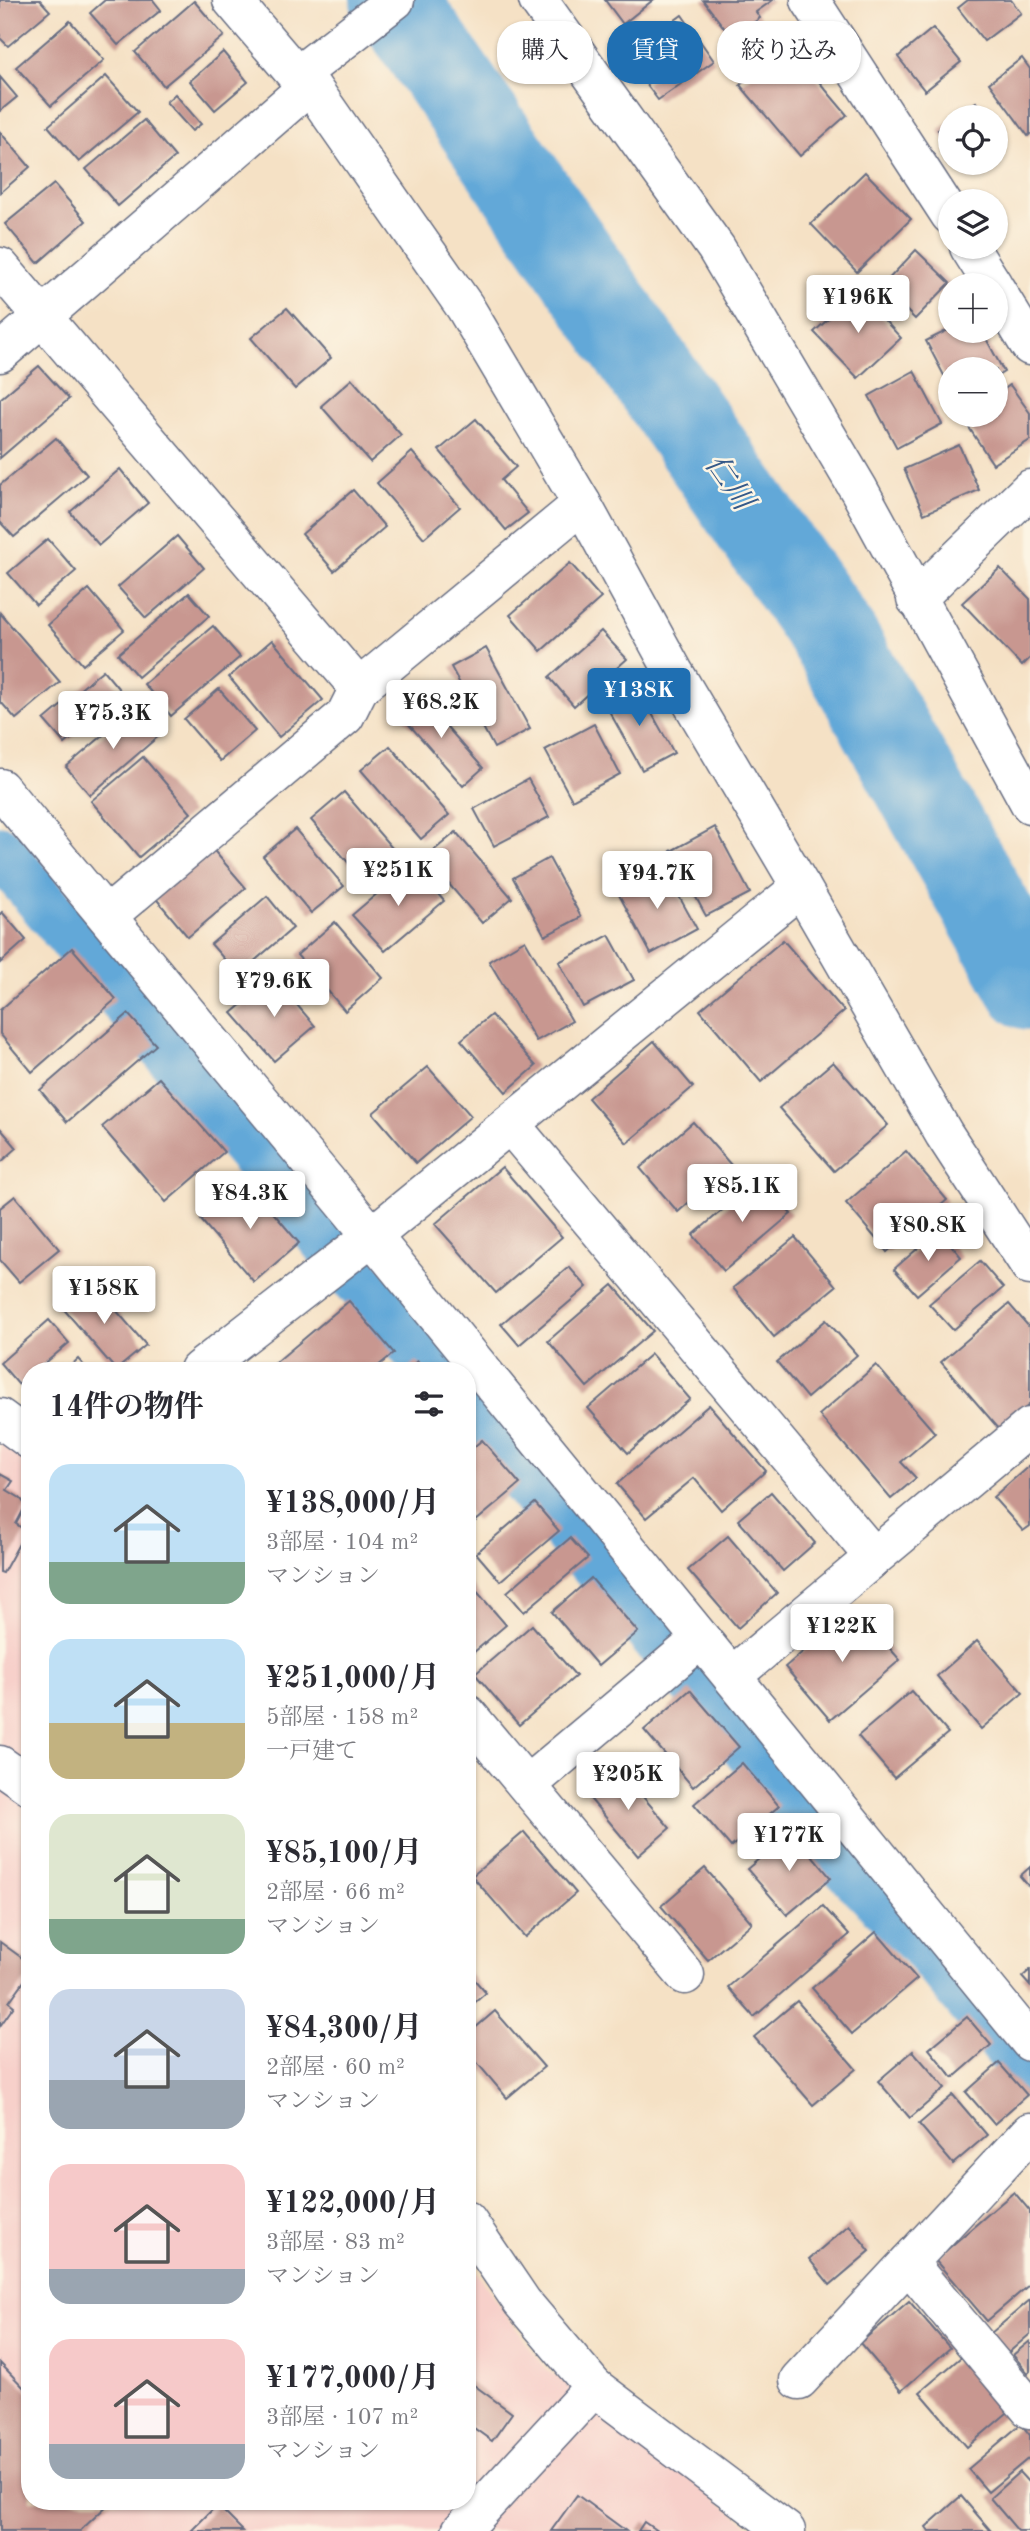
<!DOCTYPE html>
<html lang="ja">
<meta charset="utf-8">
<style>
body{margin:0;font-family:"Old Standard TT","Noto Serif JP",serif;background:#f2f2f3;color:#2b2b33;height:100vh;display:flex;flex-direction:column;font-size:26px;white-space:nowrap}
*{box-sizing:border-box;margin:0}
p{font-size:23px;color:#7c7c81}
.icon{flex:none;width:38px;height:38px;fill:none;stroke:currentColor;stroke-width:2;stroke-linecap:round;stroke-linejoin:round}
.map{position:relative;flex:1;overflow:hidden}
.panel{position:absolute;left:21px;top:1362px;width:455px;height:1148px;display:flex;flex-direction:column;background:#fff;border-radius:28px;box-shadow:0 2px 5px #0004}
.panel>*{flex:none}
.guide{position:absolute;left:497px;top:21px;width:427px;height:63px;display:flex;gap:14px}
.fabs{position:absolute;left:938px;top:105px;display:grid;gap:14px}
.fabs a{display:grid;place-items:center;width:70px;height:70px;border-radius:50%;background:#fff;box-shadow:0 2px 5px #0004;font-size:35px}
.price{position:absolute;translate:-50% -60px;padding:0 16px;border-radius:7px;background:#fff;color:#222;font-size:23px;line-height:46px;filter:drop-shadow(0 2px 4px #0008)}
.price::after{content:'';position:absolute;left:50%;top:42px;width:21px;height:16px;margin-left:-10px;background:inherit;clip-path:polygon(0 0,100% 0,50% 100%)}
.price.current{background:#1f6fb2;color:#fff}
ul{padding:0;list-style:none}
li{display:flex;align-items:center;gap:21px;height:175px;padding:0 28px}
li span{display:grid;place-items:center;flex:none;width:196px;height:140px;border-radius:21px;color:#555}
li>.icon{margin-inline-start:auto}
span .icon{width:84px;height:84px;fill:#fffc;stroke-width:1}
li b{font-size:30px}
h2{display:flex;justify-content:space-between;align-items:center;height:84px;padding:0 28px;font-size:30px}
.chip{padding:0 24px;border-radius:28px;background:#fff;box-shadow:0 2px 5px #0004;font-size:24px;line-height:63px}
.chip.current{background:#1f6fb2;color:#fff}
.map>svg:first-child{display:block}
.built{fill:#f7d0ca}
.lines{fill:none;stroke-linecap:round;stroke-linejoin:round}
.canal{stroke:#62a8d8;stroke-width:51}
.river{stroke:#62a8d8;stroke-width:88}
.building{fill:#c89790}
.pedestrian-casing{stroke:#676d82;stroke-width:41}
.minor-casing{stroke:#676d82;stroke-width:41}
.pedestrian{stroke:#fff;stroke-width:38}
.minor{stroke:#fff;stroke-width:38}
.labels{text-anchor:middle;dominant-baseline:central;stroke-width:5;stroke-linejoin:round;paint-order:stroke}
.water-label{font-size:30px;font-style:italic;fill:#345989;stroke:#fcf5e5}
</style>
<div class="map">
<svg width="1030" height="2531" viewBox="0 0 1030 2531">
<rect width="100%" height="100%" fill="#fcf5e5"/>
<filter id="ink" filterUnits="userSpaceOnUse"><feTurbulence type="fractalNoise" baseFrequency=".0143" numOctaves="2"/><feDisplacementMap in="SourceGraphic" scale="14" xChannelSelector="R" yChannelSelector="G"/><feConvolveMatrix kernelMatrix="1 2 1 2 8 2 1 2 1" color-interpolation-filters="sRGB"/></filter>
<filter id="wash" filterUnits="userSpaceOnUse"><feTurbulence type="fractalNoise" baseFrequency=".00686" numOctaves="4" result="noise"/><feDisplacementMap in="SourceGraphic" scale="28" xChannelSelector="R" yChannelSelector="G"/><feGaussianBlur stdDeviation="1.57" result="paint"/><feColorMatrix in="noise" values="0 0 0 0 0 0 0 0 0 0 0 0 0 0 0 0 0 1.4 0 .05"/><feComposite in="paint" operator="in"/></filter>
<g filter="url(#wash)">
<rect width="100%" height="100%" fill="#f5e1c5"/>
<path class="built" d="M0 1436 30 1459V2501H467V2259L543 2366 756 2531H0Z"/>
<g class="lines">
<g class="canal">
<path d="M0 851 433 1370"/>
<path d="M467 1412 847 1867 926 1948 1030 2074"/>
</g>
<path class="river" d="M394 0 834 637 1030 986"/>
</g>
<g id="blocks">
<g class="building">
<path d="M0 0H40L50 11 8 46 0 38Z"/>
<path d="M105 0H153L161 10 118 45 90 13Z"/>
<path d="M605 0H653L623 24Z"/>
<path d="M703 0H773L756 12 760 18 732 38Z"/>
<path d="M968 0H1011L1021 13 984 41 958 8Z"/>
<path d="M194 1 224 36 164 86 135 52Z"/>
<path d="M682 15 714 61 658 100 646 84 659 73 640 46Z"/>
<path d="M70 21 104 60 51 106 16 67Z"/>
<path d="M933 28 961 62 925 91 898 57Z"/>
<path d="M788 45 847 115 800 156 740 85Z"/>
<path d="M223 52 248 82 215 110 190 81Z"/>
<path d="M1022 58 1030 69V134L1028 136 989 83Z"/>
<path d="M106 76 138 112 79 162 48 126Z"/>
<path d="M0 77 17 97 0 111Z"/>
<path d="M175 94 201 124 192 131 166 102Z"/>
<path d="M976 102 987 117H956Z"/>
<path d="M144 120 175 157 118 206 86 169Z"/>
<path d="M950 122V147L938 130Z"/>
<path d="M0 132 30 167 0 193Z"/>
<path d="M865 172 911 219 857 272 811 224Z"/>
<path d="M54 184 86 221 38 263 5 224Z"/>
<path d="M916 250 950 283 915 319 882 286Z"/>
<path d="M858 292 901 338 858 378 814 332Z"/>
<path d="M287 308 331 358 295 389 251 338Z"/>
<path d="M950 329V331H982L1004 372 996 377V369H950V387L926 341Z"/>
<path d="M39 366 69 399 0 458V399Z"/>
<path d="M914 371 942 424 897 448 869 396Z"/>
<path d="M352 379 401 435 370 462 321 406Z"/>
<path d="M1010 385 1030 413V440L993 464 962 417 966 415H996V395Z"/>
<path d="M476 419 516 467 501 480 528 513 506 530 439 450Z"/>
<path d="M56 438 87 475 14 537 0 522V485Z"/>
<path d="M959 445 979 490 924 514 904 469Z"/>
<path d="M412 452 460 507 424 538 377 483Z"/>
<path d="M120 469 148 503 99 545 70 512Z"/>
<path d="M353 490 385 527 334 571 302 534Z"/>
<path d="M177 536 204 568 146 618 118 587Z"/>
<path d="M48 539 76 571 36 605 8 573Z"/>
<path d="M570 563 601 598 541 651 510 615Z"/>
<path d="M1000 568 1030 599V658L1022 666 962 603Z"/>
<path d="M89 589 124 630 83 665 48 625Z"/>
<path d="M189 593 209 616 138 677 118 654Z"/>
<path d="M0 613 60 682 16 719 0 701Z"/>
<path d="M213 626 240 657 171 716 144 684Z"/>
<path d="M601 631 627 659 574 706 549 677Z"/>
<path d="M272 640 323 700 279 737 229 677Z"/>
<path d="M486 648 530 729 494 748 451 667Z"/>
<path d="M103 670 123 694 65 744 44 720Z"/>
<path d="M636 685 674 753 642 770 604 702Z"/>
<path d="M219 689 255 731 220 761 184 719Z"/>
<path d="M419 695 483 768 463 786 398 712Z"/>
<path d="M136 707 160 735 90 795 66 767Z"/>
<path d="M594 724 620 774 572 800 545 750Z"/>
<path d="M390 746 449 815 421 839 361 770Z"/>
<path d="M143 757 191 813 139 857 91 801Z"/>
<path d="M528 779 549 817 494 846 474 809Z"/>
<path d="M344 792 392 848 360 876 311 820Z"/>
<path d="M715 827 750 893 706 916 671 851Z"/>
<path d="M295 829 344 886 311 913 263 856Z"/>
<path d="M456 832 512 898 482 923 426 857Z"/>
<path d="M210 846 246 888 188 937 153 895Z"/>
<path d="M549 858 581 917 545 936 513 878Z"/>
<path d="M412 864 444 901 385 951 352 915Z"/>
<path d="M664 869 697 929 651 954 618 893Z"/>
<path d="M267 896 293 928 238 975 211 944Z"/>
<path d="M2 912 26 940 0 963V914Z"/>
<path d="M335 922 383 978 345 1011 297 955Z"/>
<path d="M609 935 634 980 583 1007 559 962Z"/>
<path d="M525 940 572 1021 536 1041 489 961Z"/>
<path d="M783 940 844 1011 761 1082 700 1010Z"/>
<path d="M72 948 116 999 32 1072 0 1034V1010Z"/>
<path d="M274 978 315 1026 274 1061 232 1013Z"/>
<path d="M128 1014 156 1045 67 1122 40 1090Z"/>
<path d="M491 1015 536 1066 506 1092 461 1040Z"/>
<path d="M654 1041 693 1087 627 1143 588 1098Z"/>
<path d="M833 1062 888 1125 834 1171 779 1108Z"/>
<path d="M428 1067 471 1116 416 1163 373 1113Z"/>
<path d="M159 1078 224 1152 166 1202 102 1127Z"/>
<path d="M693 1122 731 1165 678 1212 640 1168Z"/>
<path d="M0 1128 17 1148 0 1163Z"/>
<path d="M906 1151 947 1200 887 1252 846 1203Z"/>
<path d="M502 1167 562 1237 496 1293 435 1224Z"/>
<path d="M760 1178 791 1214 724 1271 693 1235Z"/>
<path d="M246 1181 299 1243 254 1282 201 1220Z"/>
<path d="M15 1196 59 1249 19 1282 0 1260V1208Z"/>
<path d="M939 1230 961 1257 917 1295 894 1269Z"/>
<path d="M795 1237 836 1286 774 1337 733 1288Z"/>
<path d="M980 1261 1003 1288 953 1330 929 1304Z"/>
<path d="M569 1267 587 1287 519 1345 501 1324Z"/>
<path d="M91 1281 146 1345 116 1370 61 1306Z"/>
<path d="M613 1285 653 1331 587 1387 548 1341Z"/>
<path d="M349 1301 394 1353 373 1370H281L275 1363Z"/>
<path d="M1009 1304 1030 1328V1404L1000 1430 941 1362Z"/>
<path d="M49 1320 69 1343 37 1370H30V1376L19 1385 0 1363Z"/>
<path d="M826 1320 857 1355 807 1398 777 1362Z"/>
<path d="M651 1354 690 1399 628 1453 588 1408Z"/>
<path d="M78 1359 88 1370H66Z"/>
<path d="M417 1361 425 1370H407Z"/>
<path d="M876 1365 935 1433 901 1462 916 1478 891 1499 819 1415Z"/>
<path d="M709 1405 766 1471 721 1510 694 1478 646 1518 617 1484Z"/>
<path d="M482 1440 520 1484 476 1521 467 1510V1453Z"/>
<path d="M1030 1465V1526L1023 1531 993 1497Z"/>
<path d="M0 1474 13 1481 7 1490 20 1498 26 1505 16 1524 26 1531 3 1573 0 1572Z"/>
<path d="M771 1492 815 1543 783 1571 738 1520Z"/>
<path d="M535 1503 559 1531 500 1581 476 1553Z"/>
<path d="M728 1536 777 1593 738 1628 688 1570Z"/>
<path d="M570 1538 588 1558 524 1612 507 1592Z"/>
<path d="M591 1578 638 1632 598 1666 552 1612Z"/>
<path d="M467 1580 506 1625 467 1658Z"/>
<path d="M854 1608 900 1660 830 1720 785 1667Z"/>
<path d="M532 1625 576 1676 519 1725 475 1674Z"/>
<path d="M977 1641 1023 1693 981 1729 937 1676Z"/>
<path d="M690 1690 739 1747 693 1787 644 1730Z"/>
<path d="M911 1691 948 1733 894 1778 858 1736Z"/>
<path d="M742 1763 779 1806 731 1847 694 1804Z"/>
<path d="M618 1768 670 1828 638 1856 587 1795Z"/>
<path d="M792 1831 831 1878 787 1915 747 1869Z"/>
<path d="M524 1832 576 1893 525 1937 472 1876Z"/>
<path d="M1030 1867V1888L1020 1876Z"/>
<path d="M705 1868 752 1923 708 1960 661 1906Z"/>
<path d="M823 1906 849 1935 754 2017 728 1987Z"/>
<path d="M876 1932 917 1979 852 2034 812 1988Z"/>
<path d="M0 1942 25 1960 30 1953V1984L25 1980 9 2002 14 2006 0 2026Z"/>
<path d="M1030 1970V1986L1022 1977Z"/>
<path d="M467 1971 486 1993 467 2009Z"/>
<path d="M797 2001 856 2069 813 2105 754 2037Z"/>
<path d="M495 2011 544 2067 507 2098 467 2051V2035Z"/>
<path d="M967 2017 991 2045 953 2078 929 2049Z"/>
<path d="M913 2051 945 2088 910 2118 878 2081Z"/>
<path d="M999 2063 1027 2095 994 2124 966 2092Z"/>
<path d="M953 2095 987 2135 953 2164 919 2124Z"/>
<path d="M1014 2192 1030 2211V2284L987 2321 935 2260Z"/>
<path d="M849 2225 870 2251 830 2285 809 2259Z"/>
<path d="M1030 2300V2334L1008 2353 991 2333Z"/>
<path d="M909 2301 950 2348 901 2391 860 2343Z"/>
<path d="M1030 2341V2371L1028 2373 1013 2355Z"/>
<path d="M966 2353 1013 2408 967 2447 920 2392Z"/>
<path d="M0 2363 30 2394V2501H112L80 2531H0Z"/>
<path d="M467 2380 512 2413 492 2441 467 2423Z"/>
<path d="M1021 2424 1030 2435V2457L988 2492 968 2469Z"/>
<path d="M1019 2472 1030 2484V2531H1018L990 2498Z"/>
<path d="M577 2495 626 2531H551Z"/>
<path d="M961 2496 991 2531H929L926 2527Z"/>
<path d="M217 2505 243 2531H191Z"/>
<path d="M644 2522 657 2531H638Z"/>
</g>
</g>
</g>
<g filter="url(#ink)">
<use href="#blocks" fill-opacity="0" stroke="#676d82" stroke-width="2"/>
<g class="lines">
<defs>
<path id="pedestrian" d="M461 2531 594 2387"/>
<g id="minor">
<path d="M232 0 297 76 310 85 465 307 582 504 675 674 801 887 944 1134 1030 1266"/>
<path d="M538 0 716 248 859 490 1030 804"/>
<path d="M810 0 950 215"/>
<path d="M297 76 395 0"/>
<path d="M969 247 993 285"/>
<path d="M0 267 359 688 582 504"/>
<path d="M996 290 1030 346"/>
<path d="M0 353 310 85"/>
<path d="M916 599 1030 489"/>
<path d="M0 788 372 1236 1030 2042"/>
<path d="M107 916 345 716 359 688"/>
<path d="M510 1124 874 1557"/>
<path d="M199 1370 372 1236 801 887"/>
<path d="M0 1418 30 1440"/>
<path d="M732 1676 1030 1427"/>
<path d="M467 1714 685 1975"/>
<path d="M0 1765 30 1786"/>
<path d="M527 1785 701 1639"/>
<path d="M467 2221 522 2302 594 2387 786 2531"/>
<path d="M908 2263 1030 2409"/>
<path d="M799 2380 1030 2132"/>
</g>
</defs>
<use href="#pedestrian" class="pedestrian-casing"/>
<use href="#minor" class="minor-casing"/>
<use href="#pedestrian" class="pedestrian"/>
<use href="#minor" class="minor"/>
</g>
</g>
<g class="labels">
<g class="water-label">
<text transform="translate(728 483) rotate(55)">仁川</text>
</g>
</g>
</svg>
<div class="fabs">
<a><svg class="icon" aria-label="locate" viewBox="0 0 24 24"><circle cx="12" cy="12" r="6"/><path d="M12 2v4M12 18v4M2 12h4M18 12h4"/></svg></a>
<a><svg class="icon" aria-label="layers" viewBox="0 0 24 24"><path d="M12 4l9 5-9 5-9-5zM3 14l9 5 9-5"/></svg></a>
<a>+</a>
<a>−</a>
</div>
<b class="price" style="left:858px;top:335px">¥196K</b>
<b class="price current" style="left:639px;top:728px">¥138K</b>
<b class="price" style="left:441px;top:740px">¥68.2K</b>
<b class="price" style="left:113px;top:751px">¥75.3K</b>
<b class="price" style="left:398px;top:908px">¥251K</b>
<b class="price" style="left:657px;top:911px">¥94.7K</b>
<b class="price" style="left:274px;top:1019px">¥79.6K</b>
<b class="price" style="left:742px;top:1224px">¥85.1K</b>
<b class="price" style="left:250px;top:1231px">¥84.3K</b>
<b class="price" style="left:928px;top:1263px">¥80.8K</b>
<b class="price" style="left:104px;top:1326px">¥158K</b>
<b class="price" style="left:842px;top:1664px">¥122K</b>
<b class="price" style="left:628px;top:1812px">¥205K</b>
<b class="price" style="left:789px;top:1873px">¥177K</b>
<div class="guide">
<a class="chip">購入</a>
<a class="chip current">賃貸</a>
<a class="chip">絞り込み</a>
</div>
<section class="panel">
<h2>14件の物件<svg class="icon" aria-label="filters" viewBox="0 0 24 24"><path d="M4 7h16M4 17h16"/><circle cx="9" cy="7" r="2"/><circle cx="15" cy="17" r="2"/></svg></h2>
<ul>
<li><span style="background:linear-gradient(#bfe0f5 70%,#7fa58c 0)"><svg class="icon" aria-label="home" viewBox="0 0 24 24"><path d="M3 11l9-7 9 7M6 9v11h12V9"/></svg></span><div><b>¥138,000/月</b><p>3部屋 · 104 m²</p><p>マンション</p></div></li>
<li><span style="background:linear-gradient(#bfe0f5 60%,#c2b280 0)"><svg class="icon" aria-label="home" viewBox="0 0 24 24"><path d="M3 11l9-7 9 7M6 9v11h12V9"/></svg></span><div><b>¥251,000/月</b><p>5部屋 · 158 m²</p><p>一戸建て</p></div></li>
<li><span style="background:linear-gradient(#dfe7d0 75%,#7fa58c 0)"><svg class="icon" aria-label="home" viewBox="0 0 24 24"><path d="M3 11l9-7 9 7M6 9v11h12V9"/></svg></span><div><b>¥85,100/月</b><p>2部屋 · 66 m²</p><p>マンション</p></div></li>
<li><span style="background:linear-gradient(#c9d6e8 65%,#9aa5b1 0)"><svg class="icon" aria-label="home" viewBox="0 0 24 24"><path d="M3 11l9-7 9 7M6 9v11h12V9"/></svg></span><div><b>¥84,300/月</b><p>2部屋 · 60 m²</p><p>マンション</p></div></li>
<li><span style="background:linear-gradient(#f6c9c9 75%,#9aa5b1 0)"><svg class="icon" aria-label="home" viewBox="0 0 24 24"><path d="M3 11l9-7 9 7M6 9v11h12V9"/></svg></span><div><b>¥122,000/月</b><p>3部屋 · 83 m²</p><p>マンション</p></div></li>
<li><span style="background:linear-gradient(#f6c9c9 75%,#9aa5b1 0)"><svg class="icon" aria-label="home" viewBox="0 0 24 24"><path d="M3 11l9-7 9 7M6 9v11h12V9"/></svg></span><div><b>¥177,000/月</b><p>3部屋 · 107 m²</p><p>マンション</p></div></li>
</ul>
</section>
</div>
